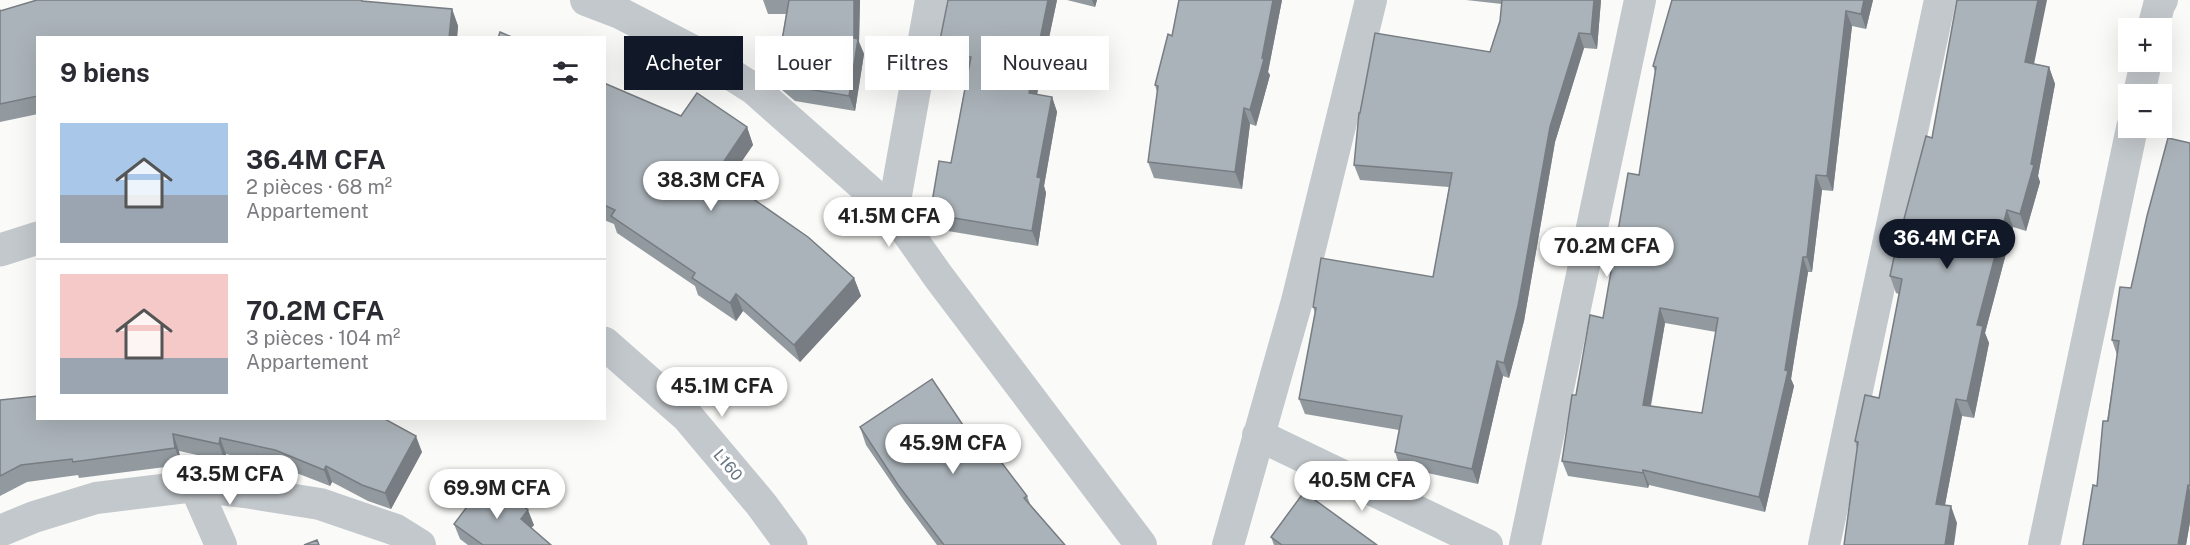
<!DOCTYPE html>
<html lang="fr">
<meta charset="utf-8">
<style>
body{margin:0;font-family:"Public Sans",sans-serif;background:#f2f2f3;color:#2b2b33;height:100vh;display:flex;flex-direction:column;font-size:22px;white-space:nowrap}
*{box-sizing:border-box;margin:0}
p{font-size:20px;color:#7c7c81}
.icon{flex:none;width:33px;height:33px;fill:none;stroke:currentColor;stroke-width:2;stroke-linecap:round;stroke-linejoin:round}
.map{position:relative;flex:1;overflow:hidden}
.sheet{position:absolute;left:36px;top:36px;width:570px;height:384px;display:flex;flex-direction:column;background:#fff;border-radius:0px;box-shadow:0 6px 24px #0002}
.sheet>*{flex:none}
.banner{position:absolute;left:624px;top:36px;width:570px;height:54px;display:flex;gap:12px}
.fabs{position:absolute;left:2118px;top:18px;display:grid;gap:12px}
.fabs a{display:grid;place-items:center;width:54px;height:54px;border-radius:0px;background:#fff;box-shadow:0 6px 24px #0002;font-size:30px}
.price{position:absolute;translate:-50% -51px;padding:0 14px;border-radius:21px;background:#fff;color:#222;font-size:20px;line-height:39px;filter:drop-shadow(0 2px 3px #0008)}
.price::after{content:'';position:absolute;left:50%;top:36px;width:18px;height:14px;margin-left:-9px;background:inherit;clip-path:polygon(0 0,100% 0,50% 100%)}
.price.on{background:#111827;color:#fff}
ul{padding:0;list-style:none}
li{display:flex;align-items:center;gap:18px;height:150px;padding:0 24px}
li+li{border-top:2px solid #e1e1e2}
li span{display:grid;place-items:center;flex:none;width:168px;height:120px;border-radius:0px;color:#555}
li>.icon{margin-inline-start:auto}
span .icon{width:72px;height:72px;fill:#fffc;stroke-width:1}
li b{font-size:26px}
h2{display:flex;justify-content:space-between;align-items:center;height:72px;padding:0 24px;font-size:26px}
.pill{padding:0 21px;border-radius:0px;background:#fff;box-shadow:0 6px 24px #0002;font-size:21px;line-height:54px}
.pill.on{background:#111827;color:#fff}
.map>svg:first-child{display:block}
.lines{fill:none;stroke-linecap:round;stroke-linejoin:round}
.minor{stroke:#c3c8cc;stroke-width:32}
.tertiary{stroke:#c3c8cc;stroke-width:33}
.wall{fill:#929a9f;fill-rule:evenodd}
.shaded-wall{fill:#777d82}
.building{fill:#aab3b9;stroke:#777d82;stroke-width:1.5;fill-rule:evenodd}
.labels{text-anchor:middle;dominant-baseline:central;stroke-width:6;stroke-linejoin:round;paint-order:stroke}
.street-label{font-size:16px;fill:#657683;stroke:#fff}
</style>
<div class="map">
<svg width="2190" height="545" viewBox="0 0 2190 545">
<rect width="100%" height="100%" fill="#fafaf8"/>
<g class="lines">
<g class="minor">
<path d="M586 0 620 13 697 53 754 89 893 212 938 276 1141 545"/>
<path d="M2153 28 2159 5 2162 0"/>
<path d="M2139 94 2146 62"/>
<path d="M893 212 931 0"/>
<path d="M1258 435 1487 545"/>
<path d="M195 486 221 545"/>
<path d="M0 531 34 517 96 498 195 486 245 492 320 504 396 530 420 545"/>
<path d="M1228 545 1297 301 1371 0"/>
<path d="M1525 545 1640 0"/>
<path d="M1824 545 1940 0"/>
<path d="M2044 545 2132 128"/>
</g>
<g class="tertiary">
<path d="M0 250 38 238"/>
<path d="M604 343 687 416 761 504 791 545"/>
</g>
</g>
<g class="wall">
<path d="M763 0H860L859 42 864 54 855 111 795 101 782 90 776 75 786 14H768Z"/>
<path d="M1057 0 1037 95 1052 97 1057 112 1044 186 1046 193 1038 246 936 229 930 214 951 163 968 70 943 65 938 50Z"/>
<path d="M1067 0H1097L1095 7Z"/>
<path d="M1179 0H1282L1268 72 1270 75 1256 126 1250 124 1242 189 1154 178 1148 162 1157 92 1155 85 1172 36Z"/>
<path d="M1466 0H1601L1597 49 1584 48 1555 142 1524 321 1509 378 1503 376 1478 484 1400 467 1395 452 1399 430 1305 414 1299 399 1315 313 1313 307 1433 277 1449 187 1360 180 1354 165 1360 113 1490 52 1500 21 1502 4Z"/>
<path d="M1873 0 1866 29 1852 26 1833 191 1822 190 1812 272H1808L1791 379 1794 386 1765 512 1649 485 1648 488 1568 476 1562 461 1576 395 1603 318 1639 175 1655 72 1653 66ZM1665 323 1716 332 1702 413 1651 406Z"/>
<path d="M366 2 452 9 458 26 457 38H38V114L0 122V9L1 10Z"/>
<path d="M2034 64 2049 67 2055 84 2038 176 2040 182 2026 231 2013 227 1985 333 1989 343 1974 418 1962 416 1945 505 1957 523 1857 448 1855 441 1879 398 1899 294 1896 293 1890 276 1932 138Z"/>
<path d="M604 83 681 116 747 127 753 145 728 181 854 278 861 296 800 362 743 311 736 321 698 295 695 286 617 233 614 224 604 220Z"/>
<path d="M2190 143V522L2186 545H2083L2097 486 2117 355 2112 340Z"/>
<path d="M0 400 422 452 391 509 368 501 332 482 330 486 281 467 226 454 225 461 179 451 181 465 79 478 78 475 27 482 0 496Z"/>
<path d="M860 427 981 452 1027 496 1030 504 1065 545H937L905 502 866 445Z"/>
<path d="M454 524 534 525 531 528 551 545H468L460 539Z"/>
<path d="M1271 537 1377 545H1274Z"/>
</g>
<g class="shaded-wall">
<path d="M854 0H860L859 42 864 54 855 111 849 96 854 38Z"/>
<path d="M1048 0H1057L1034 108 1029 93Z"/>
<path d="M1092 0H1097L1095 7Z"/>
<path d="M1273 0H1282L1268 72 1270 75 1256 126 1250 110 1262 58Z"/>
<path d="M1594 0H1601L1597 49 1591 34Z"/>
<path d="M1864 0H1873L1866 29 1861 14Z"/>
<path d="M2038 0H2047L2031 79 2025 62Z"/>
<path d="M452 9 458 26 457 38H449Z"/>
<path d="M1846 11 1852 26 1833 191 1827 176Z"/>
<path d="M1579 33 1584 48 1555 142 1524 321 1509 378 1504 363 1550 127Z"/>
<path d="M2049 67 2055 84 2038 176 2040 182 2026 231 2020 214 2031 164Z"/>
<path d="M1052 97 1057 112 1044 186 1046 193 1038 246 1032 231 1037 177Z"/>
<path d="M1244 108 1250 124 1242 189 1235 172Z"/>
<path d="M747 127 753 145 722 190 716 173Z"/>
<path d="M1816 175 1822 190 1812 272 1807 257Z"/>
<path d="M2007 210 2013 227 1985 333 1989 343 1974 418 1967 401 1977 325Z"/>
<path d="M1803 257 1808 272 1791 379 1794 386 1765 512 1759 497 1785 370Z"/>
<path d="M854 278 861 296 800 362 794 345Z"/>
<path d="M736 294 743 311 736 321 730 303Z"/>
<path d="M1660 308 1665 323 1648 420 1643 405Z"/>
<path d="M1497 361 1503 376 1478 484 1472 469Z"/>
<path d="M1956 399 1962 416 1942 520 1936 504Z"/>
<path d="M173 434 179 451 181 465 175 448Z"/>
<path d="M416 436 422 452 391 509 385 493Z"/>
<path d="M220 438 226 454 225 461 219 444Z"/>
<path d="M326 466 332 482 330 486 324 470Z"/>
<path d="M1643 470 1649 485 1648 488 1643 473Z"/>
<path d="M2188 485 2190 491V522L2186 545H2178Z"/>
<path d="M1951 506 1957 523 1954 545H1945Z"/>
<path d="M528 510 534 525 526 534 521 519Z"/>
</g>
<g class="building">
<path d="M37 0H362V1L452 9 449 38H38V96L0 104V11Z"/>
<path d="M789 0H854V38L858 39 849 96 790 86 776 75Z"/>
<path d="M948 0H1048L1029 93 1052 97 1037 177 1041 178 1032 231 930 214 939 161 951 163 971 57 938 50Z"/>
<path d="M1179 0H1273L1262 58 1264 59 1250 110 1244 108 1235 172 1148 162 1158 86 1155 85 1168 34 1172 36Z"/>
<path d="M1502 0H1594L1591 34 1579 33 1550 127 1518 306 1504 363 1497 361 1472 469 1395 452 1402 416 1299 399 1316 308 1313 307 1321 258 1433 277 1452 173 1354 165 1359 113H1360L1375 33 1490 52 1500 21Z"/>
<path d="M1672 0H1864L1861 14 1846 11 1827 176 1816 175 1807 257H1803L1785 370 1788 371 1759 497 1643 470V473L1562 461 1572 395H1576L1590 315 1603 318 1628 173 1639 175 1656 67 1653 66ZM1660 308 1718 318 1702 413 1643 405Z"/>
<path d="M1957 0H2038L2025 62 2049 67 2031 164 2034 165 2020 214 2007 210 1977 325 1983 326 1967 401 1956 399 1936 504 1951 506 1945 545H1844L1858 442 1855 441 1865 395 1879 398 1902 279 1890 276 1895 253 1926 136 1932 138Z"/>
<path d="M500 32 514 38H498Z"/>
<path d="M604 83 681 116 697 93 747 127 716 173 808 237 854 278 794 345 736 294 730 303 692 278 695 273 611 216 615 210 604 205Z"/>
<path d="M2168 138 2190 143V486L2188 485 2178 545H2083L2093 485 2097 486 2103 421H2108L2119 341 2112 340 2120 287 2131 288 2147 216Z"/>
<path d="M932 379 981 452 989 446 1027 496 1024 498 1065 545H944L898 485 860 427Z"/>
<path d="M38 396V418H383L416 436 385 493 362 485 326 466 324 470 275 450 220 438 219 444 173 434 175 448 73 462 72 459 21 465 0 476V400Z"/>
<path d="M488 479 528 510 521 519 551 545H483L454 524Z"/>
<path d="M1304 492 1377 545H1282L1271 537Z"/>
<path d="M317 540 319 545H304Z"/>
</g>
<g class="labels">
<g class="street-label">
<text transform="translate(728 465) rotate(50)">L160</text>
</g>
</g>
</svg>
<div class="fabs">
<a>+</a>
<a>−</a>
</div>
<b class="price" style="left:711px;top:212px">38.3M CFA</b>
<b class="price" style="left:889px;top:248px">41.5M CFA</b>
<b class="price on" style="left:1947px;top:270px">36.4M CFA</b>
<b class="price" style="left:1607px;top:278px">70.2M CFA</b>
<b class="price" style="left:722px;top:418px">45.1M CFA</b>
<b class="price" style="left:953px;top:475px">45.9M CFA</b>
<b class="price" style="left:230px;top:506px">43.5M CFA</b>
<b class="price" style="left:1362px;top:512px">40.5M CFA</b>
<b class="price" style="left:497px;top:520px">69.9M CFA</b>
<div class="banner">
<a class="pill on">Acheter</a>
<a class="pill">Louer</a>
<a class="pill">Filtres</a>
<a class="pill">Nouveau</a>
</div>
<section class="sheet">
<h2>9 biens<svg class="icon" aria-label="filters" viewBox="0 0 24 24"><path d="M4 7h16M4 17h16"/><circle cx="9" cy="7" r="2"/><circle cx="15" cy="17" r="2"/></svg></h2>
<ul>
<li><span style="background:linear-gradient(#a9c7e8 60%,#9aa5b1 0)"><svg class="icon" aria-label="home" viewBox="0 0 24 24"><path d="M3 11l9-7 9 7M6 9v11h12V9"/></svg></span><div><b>36.4M CFA</b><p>2 pièces · 68 m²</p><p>Appartement</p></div></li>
<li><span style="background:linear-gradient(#f6c9c9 70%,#9aa5b1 0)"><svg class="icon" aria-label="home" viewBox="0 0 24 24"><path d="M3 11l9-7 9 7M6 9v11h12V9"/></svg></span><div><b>70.2M CFA</b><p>3 pièces · 104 m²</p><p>Appartement</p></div></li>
</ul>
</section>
</div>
